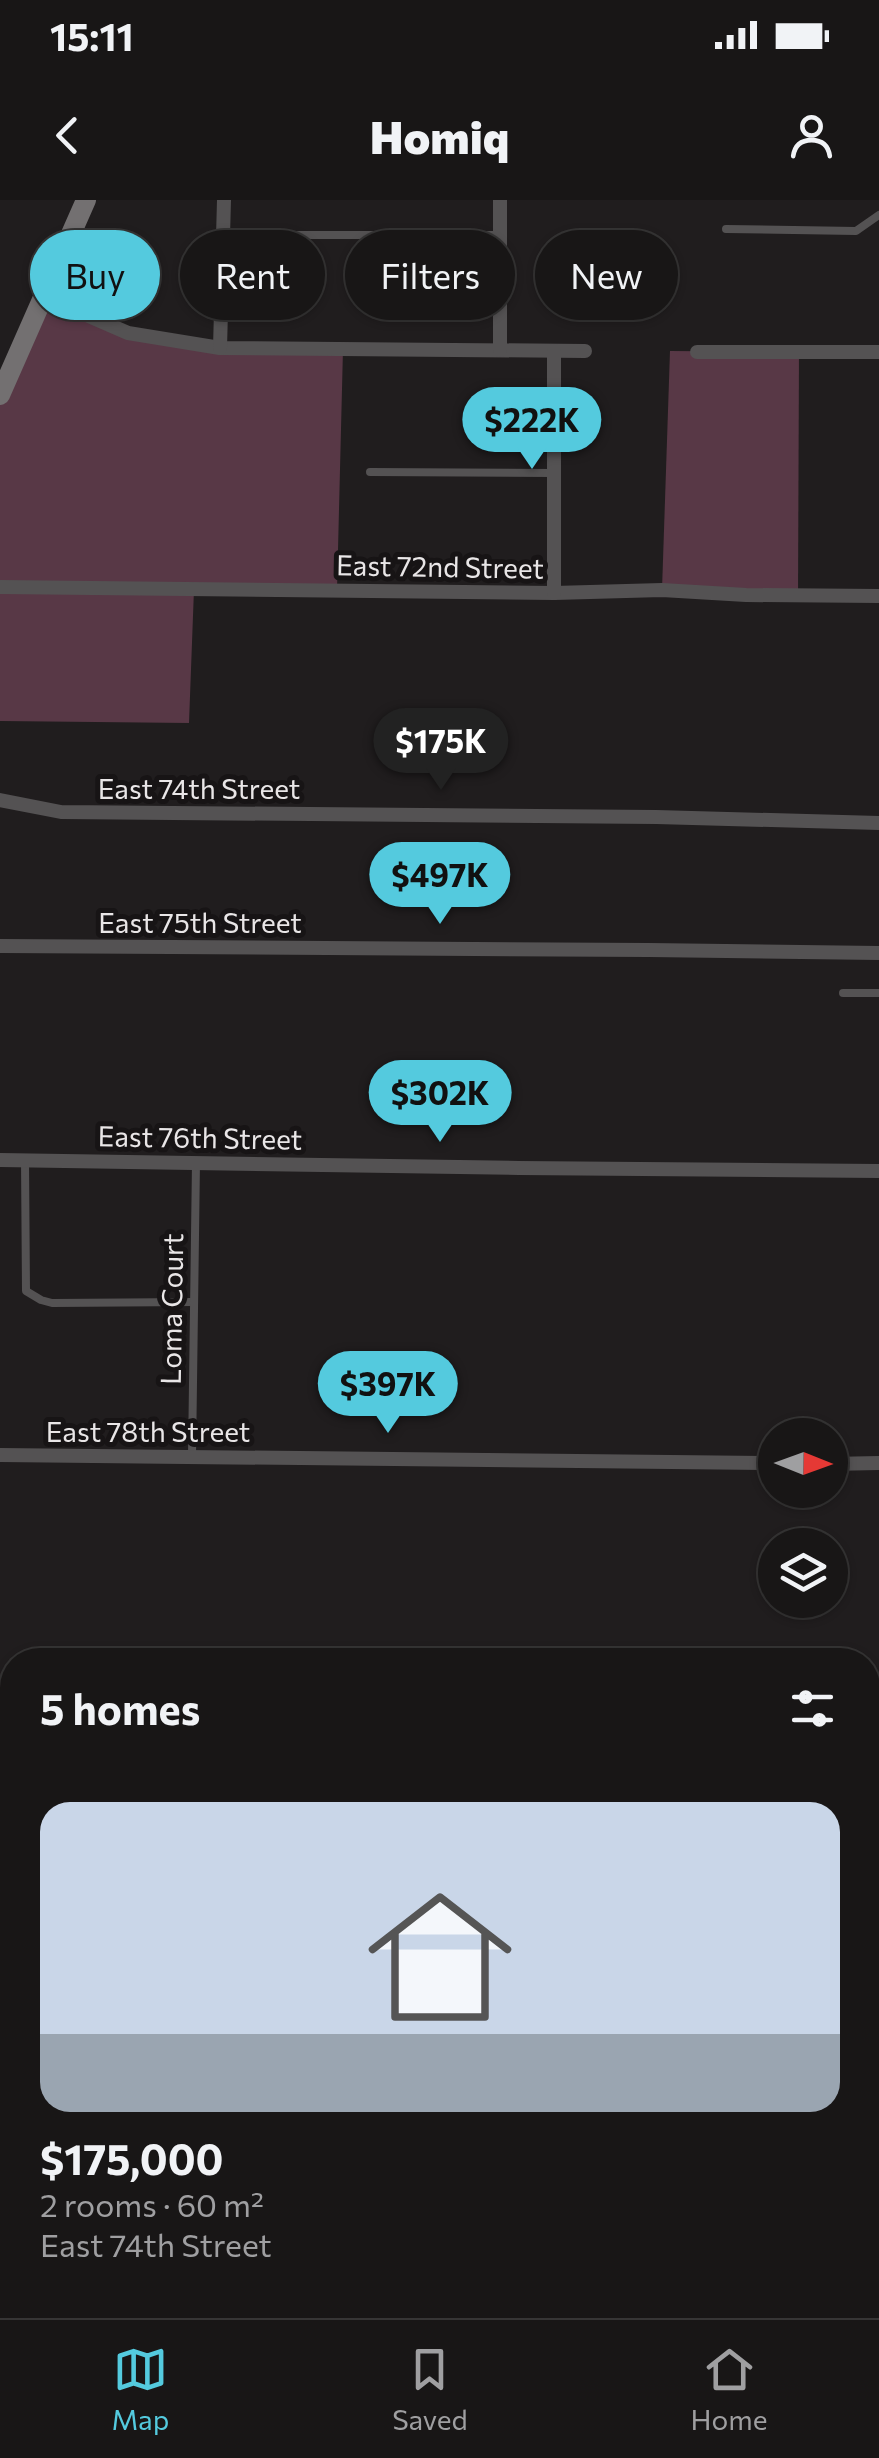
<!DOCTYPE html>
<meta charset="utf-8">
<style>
body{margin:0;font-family:Commissioner,sans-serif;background:#252323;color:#f1f3f6;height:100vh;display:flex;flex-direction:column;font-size:38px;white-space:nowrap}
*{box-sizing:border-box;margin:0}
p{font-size:32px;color:#9f9fa1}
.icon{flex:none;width:55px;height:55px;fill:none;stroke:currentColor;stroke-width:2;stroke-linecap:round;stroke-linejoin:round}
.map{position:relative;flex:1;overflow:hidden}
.drawer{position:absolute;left:0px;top:1448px;width:880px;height:672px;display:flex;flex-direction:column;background:#181616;border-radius:40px 40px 0 0;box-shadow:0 2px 8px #0004,0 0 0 2px #363535}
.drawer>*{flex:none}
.guide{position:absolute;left:30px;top:30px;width:820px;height:90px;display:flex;gap:20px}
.needle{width:65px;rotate:91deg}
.buttons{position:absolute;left:758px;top:1218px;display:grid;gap:20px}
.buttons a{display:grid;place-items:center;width:90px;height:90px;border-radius:50%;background:#181616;box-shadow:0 2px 8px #0004,0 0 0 2px #363535;font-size:50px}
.price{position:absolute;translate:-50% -85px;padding:0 22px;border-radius:35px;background:#54cade;color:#111;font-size:32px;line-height:65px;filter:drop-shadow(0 2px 5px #0008)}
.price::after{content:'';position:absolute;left:50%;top:60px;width:30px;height:22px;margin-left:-15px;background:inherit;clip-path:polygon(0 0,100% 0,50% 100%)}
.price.selected{background:#222;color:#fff}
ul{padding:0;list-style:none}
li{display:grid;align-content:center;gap:20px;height:530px;padding:0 40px}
li span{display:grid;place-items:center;height:310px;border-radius:30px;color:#555}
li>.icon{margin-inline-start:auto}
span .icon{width:180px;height:180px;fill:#fffc;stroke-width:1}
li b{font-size:42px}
h2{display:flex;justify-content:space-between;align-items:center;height:120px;padding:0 40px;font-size:42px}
.chip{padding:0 35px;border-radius:45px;background:#181616;box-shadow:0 2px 8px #0004,0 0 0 2px #363535;font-size:35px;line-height:90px}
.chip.selected{background:#54cade;color:#111}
.status{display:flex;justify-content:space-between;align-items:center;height:70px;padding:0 50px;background:#181616;direction:ltr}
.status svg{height:28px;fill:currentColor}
header{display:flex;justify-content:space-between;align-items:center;height:130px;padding:0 40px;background:#181616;font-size:45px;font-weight:800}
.menu{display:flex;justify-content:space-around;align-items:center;height:140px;border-top:2px solid #363535;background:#181616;font-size:28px;color:#9f9fa1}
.menu a{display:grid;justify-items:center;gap:5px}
.menu .selected{color:#54cade}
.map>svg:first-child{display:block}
.green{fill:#583846}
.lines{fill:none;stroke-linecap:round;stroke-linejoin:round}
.lane{stroke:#545253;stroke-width:8}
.street{stroke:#545253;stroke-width:14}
.secondary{stroke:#737071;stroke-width:20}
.rail-casing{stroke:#868384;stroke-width:9}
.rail{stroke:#171415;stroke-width:5;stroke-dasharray:15;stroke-linecap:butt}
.labels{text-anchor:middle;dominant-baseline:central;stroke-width:10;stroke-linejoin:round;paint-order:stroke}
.street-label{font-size:28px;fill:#e9e6e7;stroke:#171415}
</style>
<div class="status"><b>15:11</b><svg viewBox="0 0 49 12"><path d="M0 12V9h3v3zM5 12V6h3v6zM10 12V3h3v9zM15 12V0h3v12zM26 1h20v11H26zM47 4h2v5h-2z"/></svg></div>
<header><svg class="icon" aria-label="back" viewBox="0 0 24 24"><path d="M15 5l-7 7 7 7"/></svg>Homiq<svg class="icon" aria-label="person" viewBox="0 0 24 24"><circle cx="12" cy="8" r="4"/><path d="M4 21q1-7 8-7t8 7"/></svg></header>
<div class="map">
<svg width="879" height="2118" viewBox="0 0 879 2118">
<rect width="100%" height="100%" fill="#201d1e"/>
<g class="green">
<path d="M43 96 128 133 173 141 343 149 337 390 194 389 189 523 0 521V195Z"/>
<path d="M670 151 799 152 798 396 662 390Z"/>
<rect x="868" y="1700" width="11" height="115"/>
<path d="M879 2031V2118H0V2050L12 2048V2108H868V2065H876Z"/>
</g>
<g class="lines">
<g class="lane">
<path d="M726 29 856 31 879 15"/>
<path d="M223 35H500"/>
<path d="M370 272 554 273"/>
<path d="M843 793H879"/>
<path d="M25 960 26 1091 41 1100 52 1103 194 1102"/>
<path d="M192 1256 196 962"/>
</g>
<g class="street">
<path d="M43 96 128 133 220 148 585 151"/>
<path d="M220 148 224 0"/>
<path d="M500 150V0"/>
<path d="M697 152H879"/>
<path d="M0 387 554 393 662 390 746 395 879 396"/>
<path d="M554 393V151"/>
<path d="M0 600 61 612 656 617 879 623"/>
<path d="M0 746 649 750 879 753"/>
<path d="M0 960 519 968 879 971"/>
<path d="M0 1255 775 1263"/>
<path d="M830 1264 879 1263"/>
<path d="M0 1503H12"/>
<path d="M868 1517H879"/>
<path d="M0 1735H12"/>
<path d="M0 1955H12"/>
</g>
<path class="secondary" d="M0 195 86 0"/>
<defs>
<g id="rail">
<path d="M868 2107H879"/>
<path d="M0 2110 15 2108"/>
</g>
</defs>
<use href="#rail" class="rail-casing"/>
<use href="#rail" class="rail"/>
</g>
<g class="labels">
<g class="street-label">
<text transform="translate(440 366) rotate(1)">East 72nd Street</text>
<text x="199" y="588">East 74th Street</text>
<text x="200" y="722">East 75th Street</text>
<text transform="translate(200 937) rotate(1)">East 76th Street</text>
<text transform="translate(171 1109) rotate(-89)">Loma Court</text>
<text x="148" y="1231">East 78th Street</text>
</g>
</g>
</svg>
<div class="buttons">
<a><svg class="needle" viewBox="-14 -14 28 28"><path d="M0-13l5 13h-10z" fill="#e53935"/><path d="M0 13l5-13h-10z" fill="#9f9fa1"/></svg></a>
<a><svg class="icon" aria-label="layers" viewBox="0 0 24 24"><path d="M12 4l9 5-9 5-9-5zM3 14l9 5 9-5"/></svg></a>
</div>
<b class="price" style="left:532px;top:272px">$222K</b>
<b class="price selected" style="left:441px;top:593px">$175K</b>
<b class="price" style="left:440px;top:727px">$497K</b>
<b class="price" style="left:440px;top:945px">$302K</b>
<b class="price" style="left:388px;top:1236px">$397K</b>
<div class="guide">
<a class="chip selected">Buy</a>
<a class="chip">Rent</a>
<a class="chip">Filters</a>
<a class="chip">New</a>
</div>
<section class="drawer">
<h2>5 homes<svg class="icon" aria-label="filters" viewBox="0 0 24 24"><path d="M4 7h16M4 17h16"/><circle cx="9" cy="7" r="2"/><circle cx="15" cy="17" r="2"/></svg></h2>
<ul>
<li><span style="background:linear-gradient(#c9d6e8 75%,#9aa5b1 0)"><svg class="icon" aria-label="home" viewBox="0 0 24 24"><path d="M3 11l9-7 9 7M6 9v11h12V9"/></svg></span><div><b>$175,000</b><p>2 rooms · 60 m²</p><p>East 74th Street</p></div></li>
</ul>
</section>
</div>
<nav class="menu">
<a class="selected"><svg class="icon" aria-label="map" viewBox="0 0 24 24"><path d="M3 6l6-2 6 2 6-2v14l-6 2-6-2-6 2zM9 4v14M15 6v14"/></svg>Map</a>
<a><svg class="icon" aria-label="saved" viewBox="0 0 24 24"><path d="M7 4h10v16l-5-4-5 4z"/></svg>Saved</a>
<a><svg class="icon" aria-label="home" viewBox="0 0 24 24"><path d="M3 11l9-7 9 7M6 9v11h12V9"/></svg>Home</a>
</nav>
